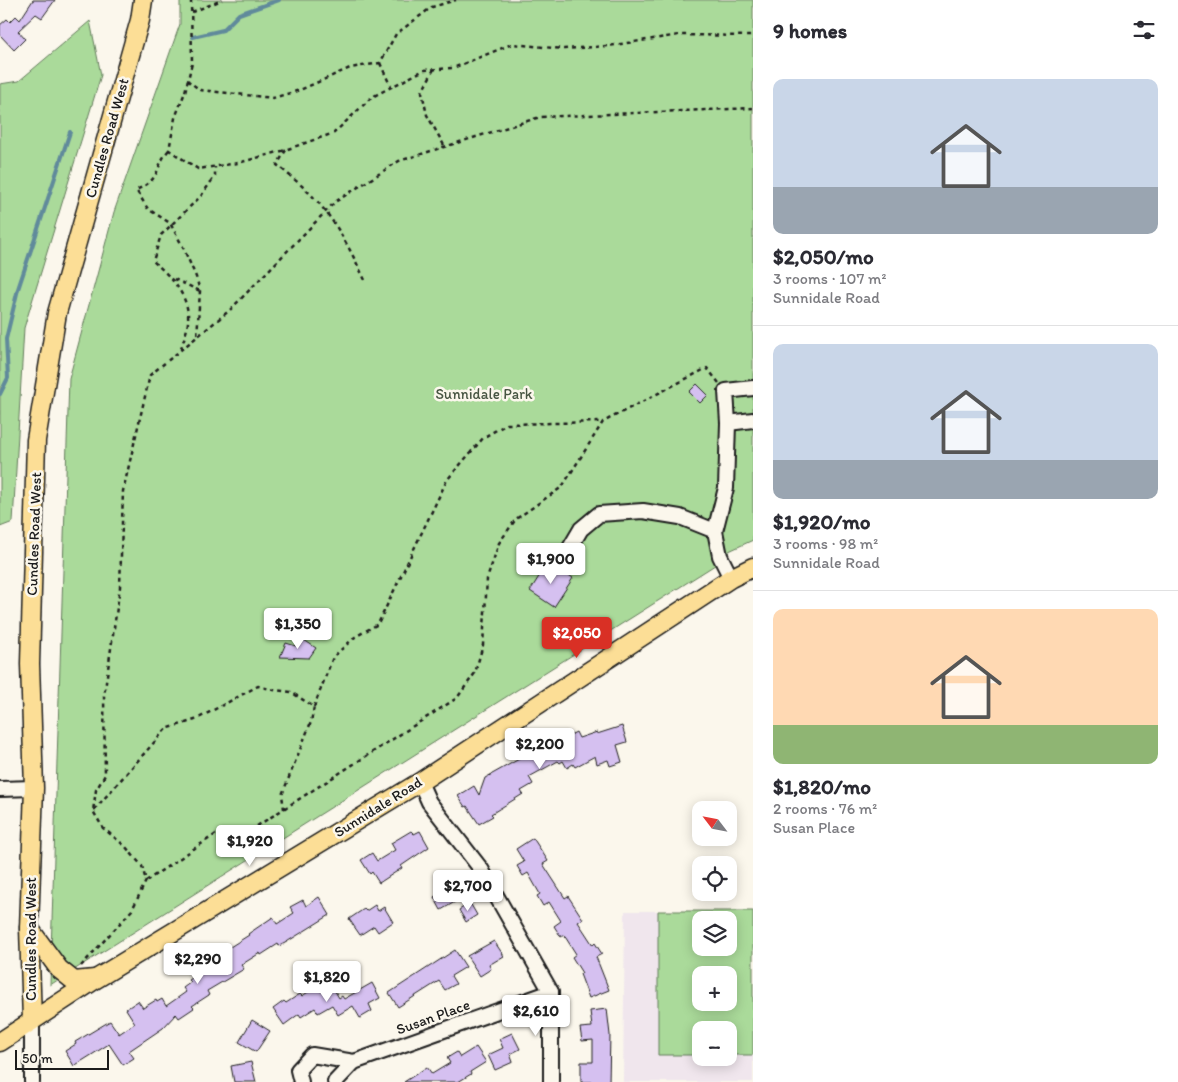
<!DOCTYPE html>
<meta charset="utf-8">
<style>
body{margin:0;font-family:Itim,sans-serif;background:#f7f7f7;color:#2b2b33;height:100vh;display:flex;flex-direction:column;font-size:19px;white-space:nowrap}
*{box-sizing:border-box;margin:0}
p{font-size:16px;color:#7c7c81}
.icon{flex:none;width:28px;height:28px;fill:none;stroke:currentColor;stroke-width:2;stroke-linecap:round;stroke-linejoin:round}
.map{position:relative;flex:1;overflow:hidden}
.side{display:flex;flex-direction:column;background:#fff;width:425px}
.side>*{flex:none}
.needle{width:32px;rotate:302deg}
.buttons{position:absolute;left:692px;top:801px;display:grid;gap:10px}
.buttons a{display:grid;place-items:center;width:45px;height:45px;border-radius:10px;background:#fff;box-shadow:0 2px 12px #0003;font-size:25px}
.scale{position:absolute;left:15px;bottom:12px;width:94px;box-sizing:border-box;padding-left:5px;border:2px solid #1c1c1c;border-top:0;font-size:14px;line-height:18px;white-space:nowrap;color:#1c1c1c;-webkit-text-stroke:4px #fbf7ec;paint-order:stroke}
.price{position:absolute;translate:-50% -42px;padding:0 11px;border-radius:5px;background:#fff;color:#222;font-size:16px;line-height:32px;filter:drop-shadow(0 1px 2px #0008)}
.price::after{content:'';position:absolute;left:50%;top:30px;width:15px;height:11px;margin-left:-8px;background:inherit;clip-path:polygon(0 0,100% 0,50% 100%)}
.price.on{background:#d93025;color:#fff}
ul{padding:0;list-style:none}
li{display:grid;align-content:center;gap:10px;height:265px;padding:0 20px}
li+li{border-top:1px solid #e1e1e2}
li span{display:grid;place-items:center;height:155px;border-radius:10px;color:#555}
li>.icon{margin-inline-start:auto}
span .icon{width:90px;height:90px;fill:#fffc;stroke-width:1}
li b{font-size:21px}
h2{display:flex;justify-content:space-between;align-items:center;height:60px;padding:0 20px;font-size:21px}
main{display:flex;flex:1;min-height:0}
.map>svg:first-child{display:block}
.built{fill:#f0e6ed;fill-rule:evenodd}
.green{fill:#aada9a;stroke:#637b5b;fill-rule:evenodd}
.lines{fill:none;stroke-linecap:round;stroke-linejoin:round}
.stream{stroke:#608a9b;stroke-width:4}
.building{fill:#d5c0f0;stroke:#1c1c1c}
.minor-casing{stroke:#1c1c1c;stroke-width:18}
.major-casing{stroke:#1c1c1c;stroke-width:21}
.path{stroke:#1c1c1c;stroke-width:2.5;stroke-dasharray:4 4;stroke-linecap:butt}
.minor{stroke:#fbf7ec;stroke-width:14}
.major{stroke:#fcde96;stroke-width:18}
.labels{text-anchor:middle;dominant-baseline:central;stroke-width:5;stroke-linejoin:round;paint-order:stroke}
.street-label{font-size:15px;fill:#1c1c1c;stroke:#fbf7ec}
.park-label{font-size:15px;fill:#475542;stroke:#fbf7ec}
</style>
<main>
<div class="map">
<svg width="753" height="1082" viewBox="0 0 753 1082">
<rect width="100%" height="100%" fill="#fbf7ec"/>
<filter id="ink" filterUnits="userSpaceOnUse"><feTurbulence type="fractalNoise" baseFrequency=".02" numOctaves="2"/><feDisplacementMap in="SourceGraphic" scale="10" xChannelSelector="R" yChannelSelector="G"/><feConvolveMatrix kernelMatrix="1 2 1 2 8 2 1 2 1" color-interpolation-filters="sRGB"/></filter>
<g filter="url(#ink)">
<path class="built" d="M625 911H753V1082H623ZM701 920H729V948H701ZM701 975H729V1002H701ZM701 1030H729V1058H701Z"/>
<g class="green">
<path d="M180 0H753V540L729 551 726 558 50 985 69 379 114 212 180 24Z"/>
<path d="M90 21 101 75 24 328 13 522 0 527V84L19 81Z"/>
<path d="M658 911H753V1055H729V1030H701V1055H658ZM701 920H729V948H701ZM701 975H729V1002H701Z"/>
</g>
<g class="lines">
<g class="stream">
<path d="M193 37 223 30 239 14 279 0"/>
<path d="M0 394 8 378 6 339 18 289 70 132"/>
</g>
</g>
<g class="building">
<path d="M33 0H55L42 18 36 14 18 31 25 39 14 50 0 35V25L7 19 10 22 16 16 20 20Z"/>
<path d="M697 384 708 395 700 403 689 392Z"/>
<path d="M548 562 553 564 556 570 563 571 573 578 554 607 530 591Z"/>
<path d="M301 638 316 648 309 658 280 657 286 643 296 646Z"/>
<path d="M622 726 627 742 617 745 622 762 610 766 608 760 597 764 595 756 575 767 573 764 567 768 563 761 560 763 558 761 529 777 533 784 521 791 523 794 491 814 493 816 479 824 467 806 465 807 458 796 474 786 479 795 485 778 537 749 541 756 563 744 561 740 576 732 579 738 597 732V734Z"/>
<path d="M411 831 414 834 420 831 429 847 401 866 402 868 379 883 372 872 370 874 361 860 372 853 377 861 395 850 391 843Z"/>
<path d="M533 838 548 861 543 864 565 898 568 896 583 919 578 922 593 945 595 943 602 954 596 957 609 990 589 998 580 974 582 973 572 957 576 954 564 935 561 937 554 926 561 921 549 902 543 906 537 896 540 894 528 873 523 876 517 866 524 862 516 849Z"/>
<path d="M452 886 460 899 441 910 434 897Z"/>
<path d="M319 897 330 915 285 943 279 946 278 944 261 955 260 953 241 965 244 969 207 991 209 995 192 1006 194 1008 179 1018 176 1014 163 1028 129 1051 134 1058 123 1065 109 1044 74 1066 65 1051 76 1044 75 1042 110 1021 119 1034 135 1023 126 1009 138 1001 143 1008 156 1000 157 1002 162 999 166 1006 186 992 183 988 191 982 189 980 222 958 217 951 228 945 230 947 249 935 248 934 273 917 277 924 294 913 290 907 303 900 306 906Z"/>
<path d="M470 903 477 915 466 922 459 910Z"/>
<path d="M375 905 378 911 384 907 393 922 378 932 374 926 360 935 349 919 364 909 366 911Z"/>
<path d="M494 941 504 956 489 965 491 969 480 976 467 956Z"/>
<path d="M455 950 466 967 451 976 456 984 445 990 439 981 398 1007 389 993Z"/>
<path d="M372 983 380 998 369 1004 372 1011 360 1018 353 1006 338 1015 332 1005 318 1013 315 1008 301 1017 299 1014 284 1025 273 1009 284 1001 286 1003 300 994 302 996 316 987 317 989 319 988 322 992 332 986 339 998 342 996 344 999Z"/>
<path d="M607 1009 610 1035 609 1082H581V1062H593V1040L582 1041 580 1028 592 1027 590 1011Z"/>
<path d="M252 1020 270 1031 256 1052 239 1042Z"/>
<path d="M512 1033 520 1049 510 1054 513 1062 495 1070 488 1055 503 1048 499 1039Z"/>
<path d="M476 1047 486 1062 470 1072 471 1074 458 1082H404L427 1067 432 1074 450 1063 447 1058 457 1052 460 1057Z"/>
<path d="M251 1062 256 1082H234L231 1066Z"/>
</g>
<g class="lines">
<defs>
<g id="minor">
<path d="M728 423 753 420"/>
<path d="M715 531 726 488 728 423 726 391 753 388"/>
<path d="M561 563 581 529 599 514 643 511 680 517 715 531 720 556 731 578"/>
<path d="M420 782 429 802 481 869 551 992V1082"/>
<path d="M0 789 34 788"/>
<path d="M32 1082V1021"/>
<path d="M301 1082 298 1070 312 1055 354 1062"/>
<path d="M335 1082 354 1062 551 992"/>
</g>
<g id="major">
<path d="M29 928 59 969 74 981 95 979"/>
<path d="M32 1021 29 928 34 788 30 664 36 440 57 313 140 20 143 0"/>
<path d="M0 1042 96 979 420 782 731 578 753 567"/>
</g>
</defs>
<use href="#minor" class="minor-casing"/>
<use href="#major" class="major-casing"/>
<g class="path">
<path d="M191 0 192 63 185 92 175 118 169 150 198 169 238 163 282 151 334 133 372 97 424 70 453 68 512 44 564 49 608 46 679 35 753 36"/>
<path d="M192 12 222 0"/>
<path d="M380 63 391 87"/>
<path d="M434 69 422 92 427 115 445 147"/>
<path d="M187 80 200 90 273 98 300 90 350 68 380 63 396 34 432 7 456 0"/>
<path d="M169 150C154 166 163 179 136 190L148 209 170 223 183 247 196 277 200 291 197 337"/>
<path d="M286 150 277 165C294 179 312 193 325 211 342 232 354 258 366 282"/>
<path d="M174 279 200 291"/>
<path d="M181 349C183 340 188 330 188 321 190 296 170 276 153 261L161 235 201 196 215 176V167"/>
<path d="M314 707 333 657 355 637 378 624 447 480 484 437 507 424 603 422"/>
<path d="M94 810 166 729 195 720 258 686 274 690 291 692 314 707 311 722 282 795 284 809"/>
<path d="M146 881 219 832 246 833 457 698 475 673 483 645 487 579 499 543 516 519 562 487 603 422 707 368 719 383"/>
<path d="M81 966 132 910 146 881 142 866 125 846 103 828 93 811 96 790 105 775 104 696 120 587 123 491 150 375 230 310 335 202 399 161 540 117 753 108"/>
</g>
<use href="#minor" class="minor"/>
<use href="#major" class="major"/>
</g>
</g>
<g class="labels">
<g class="street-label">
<text transform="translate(107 138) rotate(-74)">Cundles Road West</text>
<text transform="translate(34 534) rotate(-88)">Cundles Road West</text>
<text transform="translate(378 807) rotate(-32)">Sunnidale Road</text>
<text transform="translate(31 939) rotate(-90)">Cundles Road West</text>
<text transform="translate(433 1017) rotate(-20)">Susan Place</text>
</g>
<g class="park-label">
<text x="484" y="394">Sunnidale Park</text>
</g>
</g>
</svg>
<div class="buttons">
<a><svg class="needle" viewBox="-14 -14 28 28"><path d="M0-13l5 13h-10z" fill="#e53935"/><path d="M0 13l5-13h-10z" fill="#7c7c81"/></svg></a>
<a><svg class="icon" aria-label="locate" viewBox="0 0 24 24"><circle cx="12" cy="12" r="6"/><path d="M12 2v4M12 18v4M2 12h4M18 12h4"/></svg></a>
<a><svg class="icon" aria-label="layers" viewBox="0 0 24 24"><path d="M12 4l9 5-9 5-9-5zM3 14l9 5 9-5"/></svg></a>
<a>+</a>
<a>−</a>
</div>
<div class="scale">50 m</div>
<b class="price" style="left:551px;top:585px">$1,900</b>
<b class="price" style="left:298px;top:650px">$1,350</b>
<b class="price on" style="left:577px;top:659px">$2,050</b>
<b class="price" style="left:540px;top:770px">$2,200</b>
<b class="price" style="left:250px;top:867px">$1,920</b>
<b class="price" style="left:468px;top:912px">$2,700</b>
<b class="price" style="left:198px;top:985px">$2,290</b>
<b class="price" style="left:327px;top:1003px">$1,820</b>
<b class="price" style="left:536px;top:1037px">$2,610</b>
</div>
<section class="side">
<h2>9 homes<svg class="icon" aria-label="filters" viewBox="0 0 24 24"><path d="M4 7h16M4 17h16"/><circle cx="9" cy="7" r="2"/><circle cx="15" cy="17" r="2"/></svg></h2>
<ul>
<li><span style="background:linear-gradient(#c9d6e8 70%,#9aa5b1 0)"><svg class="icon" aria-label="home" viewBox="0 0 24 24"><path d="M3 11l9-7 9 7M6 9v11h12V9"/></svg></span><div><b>$2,050/mo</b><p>3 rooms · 107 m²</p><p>Sunnidale Road</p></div></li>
<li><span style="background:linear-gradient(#c9d6e8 75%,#9aa5b1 0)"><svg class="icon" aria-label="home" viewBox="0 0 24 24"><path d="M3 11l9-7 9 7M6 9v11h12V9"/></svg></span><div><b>$1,920/mo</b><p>3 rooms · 98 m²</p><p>Sunnidale Road</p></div></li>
<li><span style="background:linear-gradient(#ffd9b3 75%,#8fb573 0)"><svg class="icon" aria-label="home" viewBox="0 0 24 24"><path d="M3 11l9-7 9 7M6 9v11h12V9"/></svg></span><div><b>$1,820/mo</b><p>2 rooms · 76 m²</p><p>Susan Place</p></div></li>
</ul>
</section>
</main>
